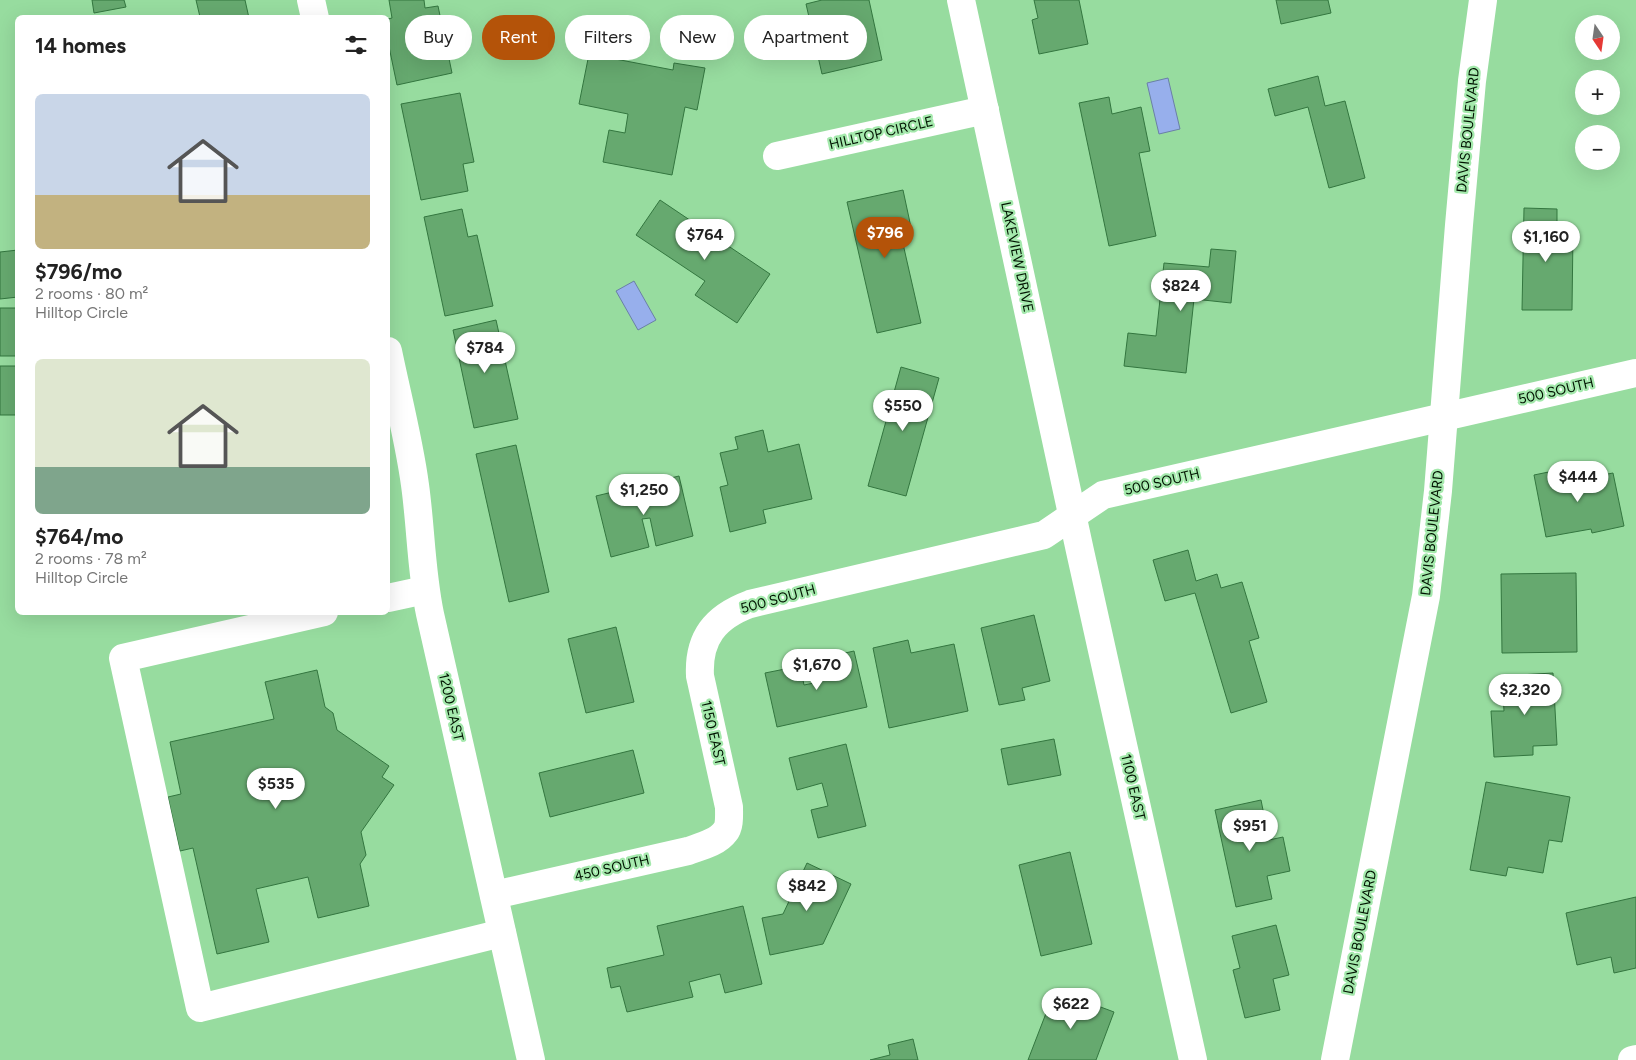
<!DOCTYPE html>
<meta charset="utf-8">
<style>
body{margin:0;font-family:Figtree,sans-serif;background:#f6f6f6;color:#222;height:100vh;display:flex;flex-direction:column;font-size:19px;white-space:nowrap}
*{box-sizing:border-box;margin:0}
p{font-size:16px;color:#767676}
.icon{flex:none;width:28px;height:28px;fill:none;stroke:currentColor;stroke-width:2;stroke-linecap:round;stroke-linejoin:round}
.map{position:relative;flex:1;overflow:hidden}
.panel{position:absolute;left:15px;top:15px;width:375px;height:600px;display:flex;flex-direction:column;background:#fff;border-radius:8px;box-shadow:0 5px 20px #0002}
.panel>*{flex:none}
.hud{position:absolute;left:405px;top:15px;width:475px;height:45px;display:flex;gap:10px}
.needle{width:32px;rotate:167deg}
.controls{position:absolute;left:1575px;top:15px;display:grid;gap:10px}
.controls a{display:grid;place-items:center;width:45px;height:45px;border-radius:50%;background:#fff;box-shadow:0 5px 20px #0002;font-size:25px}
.price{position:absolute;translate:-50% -42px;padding:0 11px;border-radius:18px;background:#fff;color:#222;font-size:16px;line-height:32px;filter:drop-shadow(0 1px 2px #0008)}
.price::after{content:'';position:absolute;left:50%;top:30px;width:15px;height:11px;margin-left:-8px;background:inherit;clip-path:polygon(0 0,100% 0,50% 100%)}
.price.current{background:#b45309;color:#fff}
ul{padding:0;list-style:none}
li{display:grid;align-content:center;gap:10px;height:265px;padding:0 20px}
li span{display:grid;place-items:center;height:155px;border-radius:8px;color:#555}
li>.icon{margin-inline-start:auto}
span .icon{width:90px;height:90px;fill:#fffc;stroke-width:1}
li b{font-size:21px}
h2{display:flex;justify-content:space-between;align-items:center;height:60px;padding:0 20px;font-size:21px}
.chip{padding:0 18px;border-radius:22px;background:#fff;box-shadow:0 5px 20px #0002;font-size:18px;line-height:45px}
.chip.current{background:#b45309;color:#fff}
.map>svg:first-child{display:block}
.water{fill:#97afec;stroke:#6a80a6}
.building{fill:#66a96f;stroke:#33763f}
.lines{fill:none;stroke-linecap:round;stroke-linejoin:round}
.minor{stroke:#fff;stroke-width:28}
.labels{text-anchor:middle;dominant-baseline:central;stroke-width:4.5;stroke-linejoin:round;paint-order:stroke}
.street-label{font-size:14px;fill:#001301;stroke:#a4e9ac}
</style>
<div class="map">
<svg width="1636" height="1060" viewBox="0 0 1636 1060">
<rect width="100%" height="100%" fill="#97dc9f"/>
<g class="water">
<path d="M1168 78 1180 129 1159 134 1147 83Z"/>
<path d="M634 281 656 320 638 330 616 291Z"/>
</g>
<g class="building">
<path d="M92 0H124L126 7 94 13Z"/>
<path d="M196 0H245L249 18H196L200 17Z"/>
<path d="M389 0H424L425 8 438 6 452 73 397 85 388 42V19L392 18Z"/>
<path d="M822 0H869L882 60 822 74 806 4Z"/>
<path d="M1034 0H1079L1088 44 1039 54 1032 20 1038 18Z"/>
<path d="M1276 0H1328L1331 13 1281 24Z"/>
<path d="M589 54 673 70 674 63 705 68 697 110 685 107 672 175 603 162 609 130 625 133 628 114 579 104Z"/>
<path d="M1318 76 1325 106 1345 101 1365 178 1329 188 1308 107 1275 116 1268 89Z"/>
<path d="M460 93 474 162 463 164 468 191 421 200 401 104Z"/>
<path d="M1109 97 1112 114 1141 107 1150 151 1139 153 1156 236 1109 246 1079 103Z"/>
<path d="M903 190 912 232 901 235 921 323 877 333 847 202Z"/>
<path d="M660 200 770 274 737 323 695 295 705 281 636 235Z"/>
<path d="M1524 208 1557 209V233H1573L1572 310H1522Z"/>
<path d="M462 209 468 237 477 235 493 306 445 316 424 217Z"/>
<path d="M1211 249 1236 251 1231 303 1194 299 1186 373 1124 366 1128 333 1156 336 1164 263 1209 267Z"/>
<path d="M18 250V297L0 299V252Z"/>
<rect x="0" y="308" width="18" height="48"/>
<path d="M496 320 518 419 474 428 453 330Z"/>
<rect x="0" y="366" width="18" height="49"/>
<path d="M901 367 939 378 906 496 868 486Z"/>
<path d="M763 430 768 452 799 444 812 499 763 510 766 523 730 532 720 487 728 485 720 453 738 449 735 437Z"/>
<path d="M516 445 549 592 509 602 476 454Z"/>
<path d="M1563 469 1566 482 1613 473 1624 526 1592 533 1591 529 1546 537 1534 475Z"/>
<path d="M679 476 693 536 656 546 650 518 642 519 649 547 611 557 596 496Z"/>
<path d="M1188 550 1196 581 1217 574 1221 588 1242 582 1259 638 1249 641 1267 702 1231 713 1195 593 1165 601 1153 560Z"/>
<path d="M1576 573 1577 652 1502 653 1501 574Z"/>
<path d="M1034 615 1050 681 1022 688 1025 700 999 705 981 628Z"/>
<path d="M616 627 634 702 586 713 568 639Z"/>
<path d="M908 640 911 653 954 644 968 711 889 728 873 648Z"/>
<path d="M854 651 867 707 777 727 765 673 800 666 804 685 819 682 814 660Z"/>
<path d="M317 670 325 707 333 713 337 730 389 766 382 777 394 785 361 832 366 855 360 864 369 906 318 918 308 877 256 889 269 942 217 954 193 848 180 851 168 797 181 794 170 742 274 719 265 682Z"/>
<path d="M1553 673 1557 745 1533 746V755L1494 757 1491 711H1504L1502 676Z"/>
<path d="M1054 739 1061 775 1008 785 1001 749Z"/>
<path d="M846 744 866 826 818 838 811 810 828 806 822 783 797 790 789 758Z"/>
<path d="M633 750 644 793 550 817 539 773Z"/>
<path d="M1486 782 1570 797 1562 842 1549 840 1543 873 1508 867 1506 876 1470 870Z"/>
<path d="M1261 800 1269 840 1283 837 1290 871 1267 876 1272 899 1236 907 1215 810Z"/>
<path d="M1070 852 1092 944 1041 956 1019 865Z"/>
<path d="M807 863 851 884 823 944 770 955 762 918 783 914Z"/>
<path d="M1636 897V968L1614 973 1611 957 1577 965 1566 913Z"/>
<path d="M743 906 762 984 725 993 720 974 689 982 693 997 627 1012 620 986 611 988 607 968 664 955 657 926Z"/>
<path d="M1276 925 1289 975 1273 979 1280 1010 1245 1018 1233 970 1240 968 1232 936Z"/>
<path d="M1055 990 1114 1012 1096 1060H1028Z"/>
<path d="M913 1039 918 1060H870L890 1055 888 1045Z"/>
</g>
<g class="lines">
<g class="minor">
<path d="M311 0 315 18"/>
<path d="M961 0 1080 551 1193 1060"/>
<path d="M777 156 985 110"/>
<path d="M388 351C397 395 409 440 415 485 421 528 421 571 430 614L531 1060"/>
<path d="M388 598 425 590"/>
<path d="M324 612 123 658 200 1008 502 933"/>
<path d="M494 895 688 851C699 847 717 843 725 832 730 826 729 815 729 807L700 676C698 638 715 617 750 604L1044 535 1103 495 1636 373"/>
<path d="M1335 1060 1426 596 1438 491 1459 225 1472 81 1483 0"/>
<path d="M1632 1060 1636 1059"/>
</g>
</g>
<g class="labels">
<g class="street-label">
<text transform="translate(1468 130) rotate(-84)">DAVIS BOULEVARD</text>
<text transform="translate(881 133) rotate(-13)">HILLTOP CIRCLE</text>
<text transform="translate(1017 257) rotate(78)">LAKEVIEW DRIVE</text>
<text transform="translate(1556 391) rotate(-13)">500 SOUTH</text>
<text transform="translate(1162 482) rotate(-13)">500 SOUTH</text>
<text transform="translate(1432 533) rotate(-84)">DAVIS BOULEVARD</text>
<text transform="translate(778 599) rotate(-15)">500 SOUTH</text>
<text transform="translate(451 707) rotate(77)">1200 EAST</text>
<text transform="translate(713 733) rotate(77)">1150 EAST</text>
<text transform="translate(1133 787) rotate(77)">1100 EAST</text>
<text transform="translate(612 868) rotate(-13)">450 SOUTH</text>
<text transform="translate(1360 932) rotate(-79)">DAVIS BOULEVARD</text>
</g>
</g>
</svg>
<div class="controls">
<a><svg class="needle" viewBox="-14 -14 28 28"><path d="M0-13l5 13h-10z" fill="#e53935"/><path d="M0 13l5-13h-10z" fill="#767676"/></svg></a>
<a>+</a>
<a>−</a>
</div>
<b class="price current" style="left:885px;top:259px">$796</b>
<b class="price" style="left:705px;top:261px">$764</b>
<b class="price" style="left:1546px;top:263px">$1,160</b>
<b class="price" style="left:1181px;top:312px">$824</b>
<b class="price" style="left:485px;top:374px">$784</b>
<b class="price" style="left:903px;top:432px">$550</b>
<b class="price" style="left:1578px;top:503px">$444</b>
<b class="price" style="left:644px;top:516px">$1,250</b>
<b class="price" style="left:817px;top:691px">$1,670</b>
<b class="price" style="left:1525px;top:716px">$2,320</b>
<b class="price" style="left:276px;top:810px">$535</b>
<b class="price" style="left:1250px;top:852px">$951</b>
<b class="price" style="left:807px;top:912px">$842</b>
<b class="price" style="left:1071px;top:1030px">$622</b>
<div class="hud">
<a class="chip">Buy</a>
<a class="chip current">Rent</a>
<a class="chip">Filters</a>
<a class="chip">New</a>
<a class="chip">Apartment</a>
</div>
<section class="panel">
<h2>14 homes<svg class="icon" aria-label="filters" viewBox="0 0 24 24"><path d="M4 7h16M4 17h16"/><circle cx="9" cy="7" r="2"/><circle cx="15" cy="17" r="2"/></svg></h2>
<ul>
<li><span style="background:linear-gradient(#c9d6e8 65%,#c2b280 0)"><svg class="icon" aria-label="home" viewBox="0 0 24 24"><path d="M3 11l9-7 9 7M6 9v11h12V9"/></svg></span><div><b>$796/mo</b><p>2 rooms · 80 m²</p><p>Hilltop Circle</p></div></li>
<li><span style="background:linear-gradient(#dfe7d0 70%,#7fa58c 0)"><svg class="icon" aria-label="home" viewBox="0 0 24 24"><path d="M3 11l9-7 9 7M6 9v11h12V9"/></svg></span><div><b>$764/mo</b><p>2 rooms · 78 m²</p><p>Hilltop Circle</p></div></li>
</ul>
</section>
</div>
